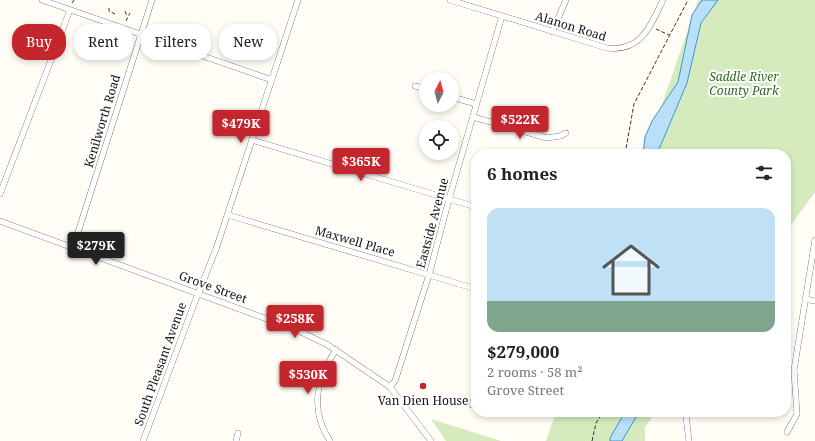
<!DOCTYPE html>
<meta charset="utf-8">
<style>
body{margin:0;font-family:"Noto Serif",serif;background:#f2f2f2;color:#202124;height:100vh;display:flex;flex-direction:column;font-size:15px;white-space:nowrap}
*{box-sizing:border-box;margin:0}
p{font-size:13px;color:#757577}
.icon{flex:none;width:22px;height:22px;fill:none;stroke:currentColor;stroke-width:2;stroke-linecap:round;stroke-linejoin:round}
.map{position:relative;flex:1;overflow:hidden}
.sheet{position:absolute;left:471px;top:149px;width:320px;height:268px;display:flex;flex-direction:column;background:#fff;border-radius:16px;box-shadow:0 2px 6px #0003}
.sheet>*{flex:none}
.banner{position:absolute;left:12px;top:24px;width:380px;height:36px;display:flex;gap:8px}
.needle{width:26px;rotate:6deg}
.buttons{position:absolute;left:419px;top:72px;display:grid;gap:8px}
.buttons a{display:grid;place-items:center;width:40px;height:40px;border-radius:50%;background:#fff;box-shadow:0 2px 6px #0003;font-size:20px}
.price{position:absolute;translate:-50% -34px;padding:0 9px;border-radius:4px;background:#c4262e;color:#fff;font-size:13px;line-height:26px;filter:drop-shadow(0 1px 2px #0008)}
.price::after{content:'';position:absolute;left:50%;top:24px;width:12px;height:9px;margin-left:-6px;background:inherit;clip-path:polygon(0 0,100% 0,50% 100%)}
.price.active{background:#222;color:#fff}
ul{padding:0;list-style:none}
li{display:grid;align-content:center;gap:8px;height:212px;padding:0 16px}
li+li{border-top:1px solid #e0e0e0}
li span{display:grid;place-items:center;height:124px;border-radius:12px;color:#555}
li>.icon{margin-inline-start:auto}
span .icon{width:72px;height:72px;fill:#fffc;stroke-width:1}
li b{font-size:17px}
h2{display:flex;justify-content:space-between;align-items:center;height:48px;padding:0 16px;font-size:17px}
.pill{padding:0 14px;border-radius:16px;background:#fff;box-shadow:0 2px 6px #0003;font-size:14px;line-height:36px}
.pill.active{background:#c4262e;color:#fff}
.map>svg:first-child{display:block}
.green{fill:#d5ebbd}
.water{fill:#b9e0f7;stroke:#3f96cf}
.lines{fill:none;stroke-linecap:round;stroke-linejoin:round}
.minor-casing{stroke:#444;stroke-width:6}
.path{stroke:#333;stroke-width:1;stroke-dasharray:4 2;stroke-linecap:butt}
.minor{stroke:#fff;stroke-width:5.5}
.poi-dot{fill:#c4262e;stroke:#fff;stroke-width:1.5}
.labels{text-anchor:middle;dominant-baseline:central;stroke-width:4;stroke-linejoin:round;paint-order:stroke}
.street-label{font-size:12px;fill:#111;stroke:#fff}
.park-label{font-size:12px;font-style:italic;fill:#2f6b1f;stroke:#fff}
.poi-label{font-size:12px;fill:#111;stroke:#fff}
</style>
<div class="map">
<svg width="815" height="441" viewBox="0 0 815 441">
<rect width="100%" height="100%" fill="#fffdf5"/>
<g class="green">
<path d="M698 0H815V192L786 232V154H645Z"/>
<path d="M556 412H656L645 427V441H546Z"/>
<path d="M431 419 501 441H446Z"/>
</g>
<g class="water">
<path d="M702 0H718L701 23 687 83 657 154H643L645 137 652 121 678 82 692 15Z"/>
<path d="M625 412H639L622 441H610V438Z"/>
</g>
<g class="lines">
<defs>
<g id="minor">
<path d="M42 0 272 80"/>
<path d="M450 0 607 48C642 52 650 26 663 0"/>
<path d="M552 32 566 0"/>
<path d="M415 86 426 89"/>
<path d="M452 97 476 104"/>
<path d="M473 117 547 138 560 136 566 133"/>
<path d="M252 140 476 207"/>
<path d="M0 194 70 10"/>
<path d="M228 215 476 289"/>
<path d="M0 221 297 330 328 345 390 387 431 441"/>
<path d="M73 248 152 0"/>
<path d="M805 299 815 301"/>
<path d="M390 387 395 381 429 275 449 199 502 16"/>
<path d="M472 405 476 391"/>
<path d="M686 416 689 441"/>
<path d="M787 432 797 414 794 370 815 240"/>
<path d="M143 441 196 299 216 249 298 0"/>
<path d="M236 441 238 433"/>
<path d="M330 441C310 411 316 379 336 350"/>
</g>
</defs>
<use href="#minor" class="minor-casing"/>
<g class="path">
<path d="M72 3 74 0"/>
<path d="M109 8V11L115 14"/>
<path d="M125 11 127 16"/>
<path d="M126 21 130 13"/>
<path d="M656 29 669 35"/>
<path d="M625 154 634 104 688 0"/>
<path d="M592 441 596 423 603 412"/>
</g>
<use href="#minor" class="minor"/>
</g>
<circle class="poi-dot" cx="423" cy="386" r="4"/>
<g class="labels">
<g class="street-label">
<text transform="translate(571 26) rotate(17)">Alanon Road</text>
<text transform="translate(102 121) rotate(-73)">Kenilworth Road</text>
<text transform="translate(432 223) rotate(-75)">Eastside Avenue</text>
<text transform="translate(355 241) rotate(16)">Maxwell Place</text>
<text transform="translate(213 287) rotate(20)">Grove Street</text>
<text transform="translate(160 364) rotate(-70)">South Pleasant Avenue</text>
</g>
<g class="park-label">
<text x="744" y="76">Saddle River<tspan x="744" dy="14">County Park</tspan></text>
</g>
<g class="poi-label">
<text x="423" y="400">Van Dien House</text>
</g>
</g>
</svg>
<div class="buttons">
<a><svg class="needle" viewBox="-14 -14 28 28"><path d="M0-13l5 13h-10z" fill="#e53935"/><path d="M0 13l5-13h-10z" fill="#757577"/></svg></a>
<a><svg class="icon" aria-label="locate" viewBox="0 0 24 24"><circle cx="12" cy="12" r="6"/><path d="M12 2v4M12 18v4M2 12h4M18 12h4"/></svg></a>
</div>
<b class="price" style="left:520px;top:140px">$522K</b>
<b class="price" style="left:241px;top:144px">$479K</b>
<b class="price" style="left:361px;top:182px">$365K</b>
<b class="price active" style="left:96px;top:266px">$279K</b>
<b class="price" style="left:295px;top:339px">$258K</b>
<b class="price" style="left:308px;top:395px">$530K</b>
<div class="banner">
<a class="pill active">Buy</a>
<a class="pill">Rent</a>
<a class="pill">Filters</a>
<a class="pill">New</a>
</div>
<section class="sheet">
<h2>6 homes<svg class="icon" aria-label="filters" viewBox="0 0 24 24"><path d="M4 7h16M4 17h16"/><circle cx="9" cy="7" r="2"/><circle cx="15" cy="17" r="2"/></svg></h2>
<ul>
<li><span style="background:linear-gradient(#bfe0f5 75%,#7fa58c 0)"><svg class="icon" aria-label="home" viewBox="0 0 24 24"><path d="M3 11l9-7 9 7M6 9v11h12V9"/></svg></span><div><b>$279,000</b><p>2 rooms · 58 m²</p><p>Grove Street</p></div></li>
</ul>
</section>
</div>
